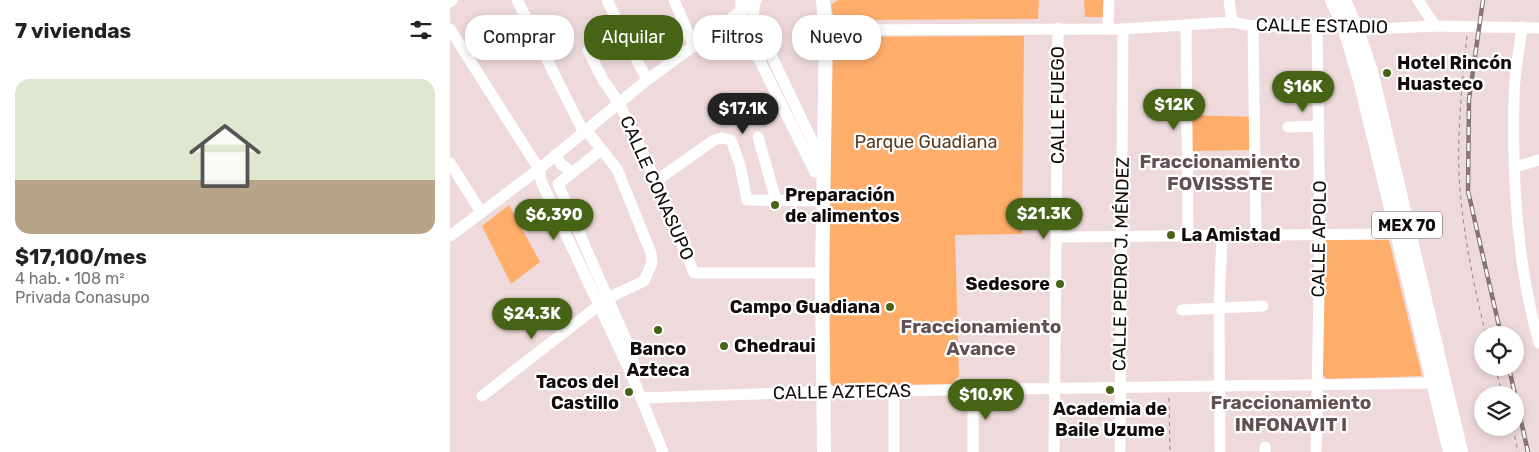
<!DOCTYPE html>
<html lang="es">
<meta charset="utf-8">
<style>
body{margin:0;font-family:Rubik,sans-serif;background:#f6f6f6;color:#222;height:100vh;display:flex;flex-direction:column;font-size:19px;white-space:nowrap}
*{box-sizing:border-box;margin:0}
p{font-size:16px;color:#767676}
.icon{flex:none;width:28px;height:28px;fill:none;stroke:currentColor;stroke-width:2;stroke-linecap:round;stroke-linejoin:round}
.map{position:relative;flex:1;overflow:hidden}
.side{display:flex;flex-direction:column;background:#fff;width:450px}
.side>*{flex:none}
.hud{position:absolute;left:15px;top:15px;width:475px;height:45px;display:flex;gap:10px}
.fabs{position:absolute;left:1024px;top:326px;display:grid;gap:10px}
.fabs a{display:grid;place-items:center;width:50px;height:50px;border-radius:50%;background:#fff;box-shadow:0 2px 8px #0003;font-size:25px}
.price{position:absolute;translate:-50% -42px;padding:0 11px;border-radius:18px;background:#476315;color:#fff;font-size:16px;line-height:32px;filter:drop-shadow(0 1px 2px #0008)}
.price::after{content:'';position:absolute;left:50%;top:30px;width:15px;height:11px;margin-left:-8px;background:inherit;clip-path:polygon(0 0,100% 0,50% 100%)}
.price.selected{background:#222;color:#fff}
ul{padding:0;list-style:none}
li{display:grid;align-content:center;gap:10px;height:265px;padding:0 15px}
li+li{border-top:1px solid #e0e0e0}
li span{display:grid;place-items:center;height:155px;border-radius:15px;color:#555}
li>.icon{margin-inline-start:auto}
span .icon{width:90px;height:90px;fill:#fffc;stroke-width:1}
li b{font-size:21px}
h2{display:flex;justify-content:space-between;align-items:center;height:60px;padding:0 15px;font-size:21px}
.tag{padding:0 18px;border-radius:20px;background:#fff;box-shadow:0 2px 8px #0003;font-size:18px;line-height:45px}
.tag.selected{background:#476315;color:#fff}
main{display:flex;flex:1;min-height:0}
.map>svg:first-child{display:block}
.green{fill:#ffad6b}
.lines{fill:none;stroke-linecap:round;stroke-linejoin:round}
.path{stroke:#958687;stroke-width:1;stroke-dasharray:4 4;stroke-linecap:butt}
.minor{stroke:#fff;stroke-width:11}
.major{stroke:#fff;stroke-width:14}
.rail-casing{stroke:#847677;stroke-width:4.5}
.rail{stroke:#fff;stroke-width:2.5;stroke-dasharray:8;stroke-linecap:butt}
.poi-dot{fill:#476315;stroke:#fff;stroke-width:2}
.labels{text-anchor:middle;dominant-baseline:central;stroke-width:4.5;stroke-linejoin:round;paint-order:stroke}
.shield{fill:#fff;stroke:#595455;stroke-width:1}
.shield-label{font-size:16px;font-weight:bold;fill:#120b0c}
.street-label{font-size:18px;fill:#120b0c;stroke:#fff}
.poi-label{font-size:18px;font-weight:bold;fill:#120b0c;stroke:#fff;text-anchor:start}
.park-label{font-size:18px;fill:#5c3a1e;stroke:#fff}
.neighbourhood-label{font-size:19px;font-weight:bold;fill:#625052;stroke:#fff}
</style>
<main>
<section class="side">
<h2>7 viviendas<svg class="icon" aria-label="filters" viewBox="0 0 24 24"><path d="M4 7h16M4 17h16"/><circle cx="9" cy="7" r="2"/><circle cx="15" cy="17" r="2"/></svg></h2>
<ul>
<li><span style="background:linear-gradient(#dfe7d0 65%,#b9a48a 0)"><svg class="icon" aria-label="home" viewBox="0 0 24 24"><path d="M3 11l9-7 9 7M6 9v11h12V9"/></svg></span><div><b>$17,100/mes</b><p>4 hab. · 108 m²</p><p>Privada Conasupo</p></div></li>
</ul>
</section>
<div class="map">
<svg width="1089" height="452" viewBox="0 0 1089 452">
<rect width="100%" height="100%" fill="#efdadb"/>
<g class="green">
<path d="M388 0H589L588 19 384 20 381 5Z"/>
<path d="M634 0H654L653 17H635Z"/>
<path d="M574 36 572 234 505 235 509 376 501 384 383 386 379 380 381 42 386 37Z"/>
<path d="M739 115 803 117 802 150 739 151Z"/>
<path d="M59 205 90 262 61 284 32 226Z"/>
<path d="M938 236 972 376 877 379 871 374 874 238Z"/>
</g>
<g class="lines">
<g class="path">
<path d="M1017 36C1012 86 1006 139 1010 189 1014 238 1024 287 1036 335"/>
<path d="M1045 368 1053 395"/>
<path d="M719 398 720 452"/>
<path d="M1063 428 1068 452"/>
</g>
<g class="minor">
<path d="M67 0 134 133"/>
<path d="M157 0 197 80"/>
<path d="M224 0 244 47"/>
<path d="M291 0V23L365 172H373"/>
<path d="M305 0 303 17 373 164"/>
<path d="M779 0 782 22"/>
<path d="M968 0 985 26"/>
<path d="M0 2 2 0"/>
<path d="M736 25 738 236"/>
<path d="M803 26 806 235"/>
<path d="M1072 27C1069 51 1064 75 1064 99 1062 181 1067 265 1089 343"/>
<path d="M0 29 89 169 91 181 182 376 213 452"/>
<path d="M658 29 659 0"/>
<path d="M368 34 376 30 673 29 782 22 803 26H894L907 30 985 26 1089 28"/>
<path d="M138 50 153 80 169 103 206 181 244 273H372"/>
<path d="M838 127 869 126"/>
<path d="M137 131 167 169 201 253 202 263 194 281 158 298"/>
<path d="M308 137 326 200"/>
<path d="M151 150 108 184 180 349 185 368 182 376"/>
<path d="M105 155 112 165 122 172"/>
<path d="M0 163 31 212"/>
<path d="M1065 167 1089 160"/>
<path d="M206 181 264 140 272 138 281 140 290 165 297 200 373 201"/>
<path d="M0 236 89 169 197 80 306 0"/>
<path d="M607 237 947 234"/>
<path d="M732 310 813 306"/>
<path d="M523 390V452"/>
<path d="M444 391V452"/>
<path d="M32 396 148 306"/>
<path d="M191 398 366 392 983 383"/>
<path d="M604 452 608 28"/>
<path d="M670 452 673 29"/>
<path d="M770 452 769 308 772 236"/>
<path d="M815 452V447"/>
<path d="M866 452 870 235 867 27"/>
</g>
<g class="major">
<path d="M373 0 376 30 372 273 374 452"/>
<path d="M882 0 894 26 910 80 1000 452"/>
<path d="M894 0 907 30 921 71 1011 452"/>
</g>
<defs>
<g id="rail">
<path d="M1033 0 1019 99 1018 191 1051 335"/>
<path d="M1059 368 1078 452"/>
</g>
</defs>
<use href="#rail" class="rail-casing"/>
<use href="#rail" class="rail"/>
</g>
<g class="poi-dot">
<circle cx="937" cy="73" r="5"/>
<circle cx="325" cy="205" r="5"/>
<circle cx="721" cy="235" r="5"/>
<circle cx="610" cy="284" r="5"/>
<circle cx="440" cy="307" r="5"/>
<circle cx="208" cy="330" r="5"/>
<circle cx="274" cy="346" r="5"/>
<circle cx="660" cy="390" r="5"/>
<circle cx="179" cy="392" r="5"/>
</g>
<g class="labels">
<rect class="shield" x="922" y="211.5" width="70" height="27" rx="4"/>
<g class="shield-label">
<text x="957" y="225">MEX 70</text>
</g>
<g class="street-label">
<text transform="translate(872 26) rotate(1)">CALLE ESTADIO</text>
<text transform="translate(608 105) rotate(-90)">CALLE FUEGO</text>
<text transform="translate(207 188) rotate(66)">CALLE CONASUPO</text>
<text transform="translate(869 239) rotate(-89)">CALLE APOLO</text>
<text transform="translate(671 264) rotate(-89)">CALLE PEDRO J. MÉNDEZ</text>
<text transform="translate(392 392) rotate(-1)">CALLE AZTECAS</text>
</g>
<g class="poi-label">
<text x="947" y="63">Hotel Rincón<tspan x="947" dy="21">Huasteco</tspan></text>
<text x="335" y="195">Preparación<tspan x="335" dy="21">de alimentos</tspan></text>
<text x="731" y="235">La Amistad</text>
<text x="600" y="284" text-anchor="end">Sedesore</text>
<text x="430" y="307" text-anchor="end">Campo Guadiana</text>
<text x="284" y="346">Chedraui</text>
<text x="208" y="349" text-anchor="middle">Banco<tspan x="208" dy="21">Azteca</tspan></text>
<text x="169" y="382" text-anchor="end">Tacos del<tspan x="169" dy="21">Castillo</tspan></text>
<text x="660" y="409" text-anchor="middle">Academia de<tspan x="660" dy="21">Baile Uzume</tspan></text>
</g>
<g class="park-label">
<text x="476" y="142">Parque Guadiana</text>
</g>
<g class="neighbourhood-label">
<text x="770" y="161">Fraccionamiento<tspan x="770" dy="22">FOVISSSTE</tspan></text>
<text x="531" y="326">Fraccionamiento<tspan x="531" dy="22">Avance</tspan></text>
<text x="841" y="402">Fraccionamiento<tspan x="841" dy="22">INFONAVIT I</tspan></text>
</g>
</g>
</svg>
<div class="fabs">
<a><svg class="icon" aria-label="locate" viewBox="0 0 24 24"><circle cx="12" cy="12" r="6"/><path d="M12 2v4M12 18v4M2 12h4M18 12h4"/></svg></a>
<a><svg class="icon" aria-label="layers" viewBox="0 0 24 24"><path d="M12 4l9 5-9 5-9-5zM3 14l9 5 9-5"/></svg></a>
</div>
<b class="price" style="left:853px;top:113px">$16K</b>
<b class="price" style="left:724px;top:131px">$12K</b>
<b class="price selected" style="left:293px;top:135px">$17.1K</b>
<b class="price" style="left:594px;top:240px">$21.3K</b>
<b class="price" style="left:104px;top:241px">$6,390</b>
<b class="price" style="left:82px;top:340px">$24.3K</b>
<b class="price" style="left:536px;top:421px">$10.9K</b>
<div class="hud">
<a class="tag">Comprar</a>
<a class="tag selected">Alquilar</a>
<a class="tag">Filtros</a>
<a class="tag">Nuevo</a>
</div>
</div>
</main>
